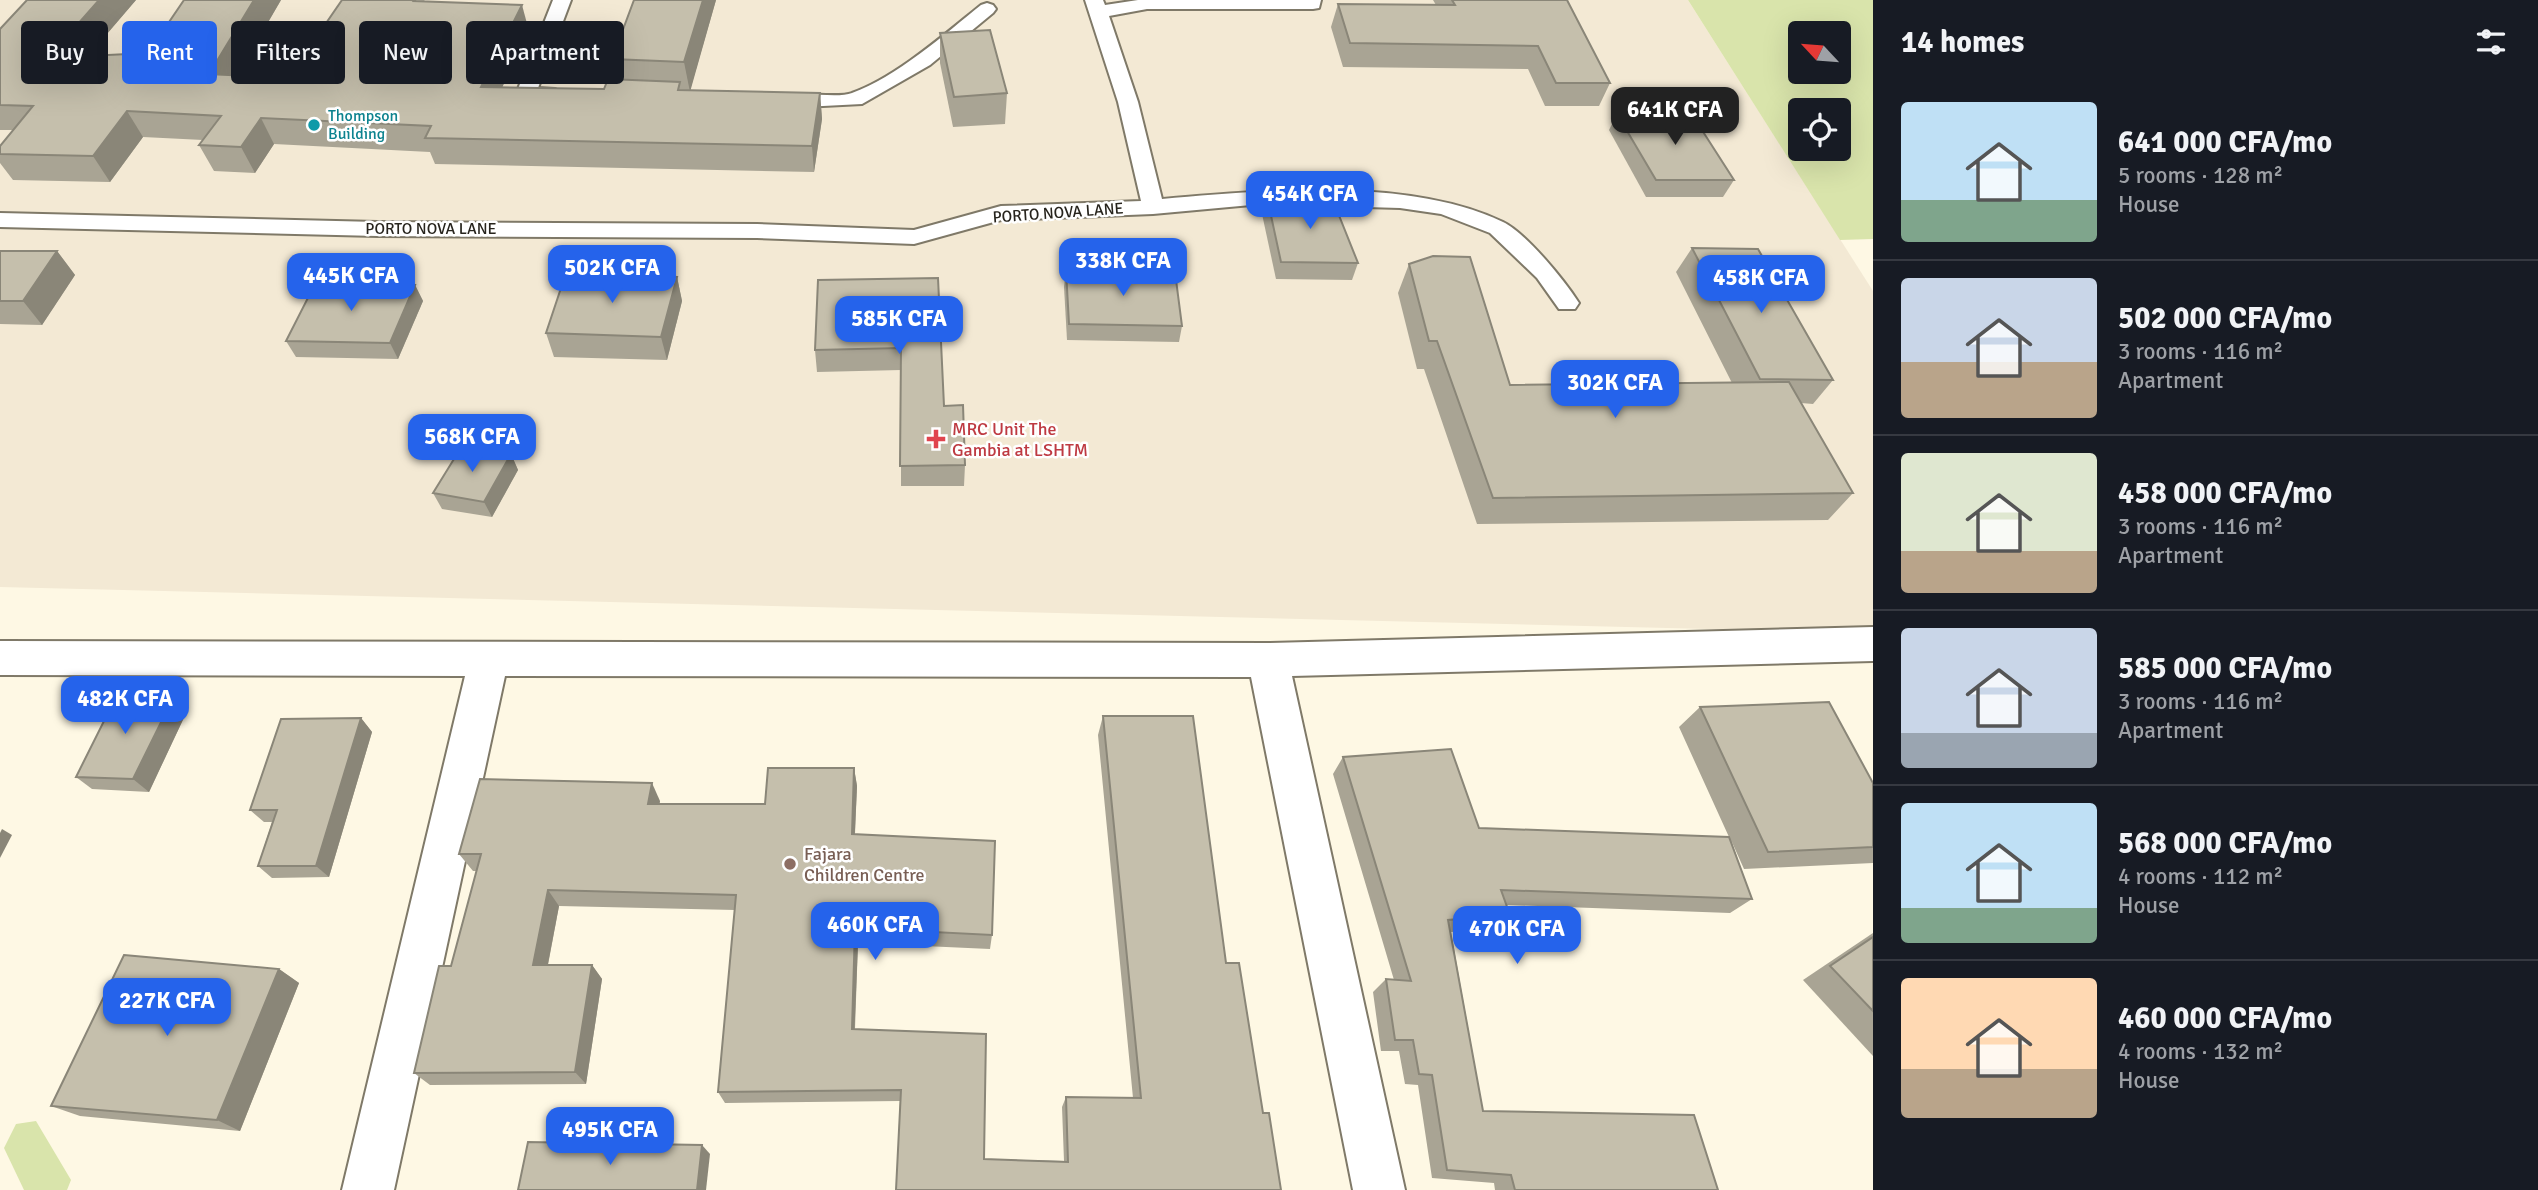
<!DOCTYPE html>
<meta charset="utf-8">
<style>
body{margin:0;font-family:Signika,sans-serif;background:#242831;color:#f1f3f6;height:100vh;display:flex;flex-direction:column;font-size:26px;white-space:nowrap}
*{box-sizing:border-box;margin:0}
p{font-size:23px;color:#9ea1a6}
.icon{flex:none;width:38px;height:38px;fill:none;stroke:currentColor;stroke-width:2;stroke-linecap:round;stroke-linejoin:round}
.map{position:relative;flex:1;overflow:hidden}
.side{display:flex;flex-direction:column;background:#171b24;width:665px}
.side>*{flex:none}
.guide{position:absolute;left:21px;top:21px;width:665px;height:63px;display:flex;gap:14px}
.needle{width:46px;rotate:296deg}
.fabs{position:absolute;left:1788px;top:21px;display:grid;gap:14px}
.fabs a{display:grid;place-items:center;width:63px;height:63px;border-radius:7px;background:#171b24;box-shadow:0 7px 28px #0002;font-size:35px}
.price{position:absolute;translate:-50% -60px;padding:0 16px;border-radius:14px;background:#2563eb;color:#fff;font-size:23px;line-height:46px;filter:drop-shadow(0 2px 4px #0008)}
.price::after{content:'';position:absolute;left:50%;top:42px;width:21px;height:16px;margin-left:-10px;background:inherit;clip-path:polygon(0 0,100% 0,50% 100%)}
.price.active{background:#222;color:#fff}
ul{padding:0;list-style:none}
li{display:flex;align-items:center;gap:21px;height:175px;padding:0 28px}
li+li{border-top:2px solid #363941}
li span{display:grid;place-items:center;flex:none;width:196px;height:140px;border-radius:7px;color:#555}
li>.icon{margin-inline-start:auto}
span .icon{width:84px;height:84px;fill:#fffc;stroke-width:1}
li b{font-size:30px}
h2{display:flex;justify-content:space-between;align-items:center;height:84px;padding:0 28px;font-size:30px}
.tag{padding:0 24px;border-radius:7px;background:#171b24;box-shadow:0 7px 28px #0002;font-size:24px;line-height:63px}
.tag.active{background:#2563eb;color:#fff}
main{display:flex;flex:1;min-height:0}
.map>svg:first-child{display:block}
.medical{fill:#f3e9d4}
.green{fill:#d9e4ab;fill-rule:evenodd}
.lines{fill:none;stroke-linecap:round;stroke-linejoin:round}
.service-casing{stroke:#7f7968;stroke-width:4}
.minor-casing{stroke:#7f7968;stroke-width:4}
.service{fill:#fff;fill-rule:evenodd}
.minor{fill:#fff;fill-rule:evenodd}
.wall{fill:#a9a494}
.shaded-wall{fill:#8a8678}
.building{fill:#c5bfac;stroke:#8a8678;stroke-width:2}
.culture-dot{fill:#0f9aa8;stroke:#fff;stroke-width:2.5}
.health-dot{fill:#e0444e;stroke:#fff;stroke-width:2.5}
.education-dot{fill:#8d6e63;stroke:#fff;stroke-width:2.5}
.labels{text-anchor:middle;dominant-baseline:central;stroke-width:5;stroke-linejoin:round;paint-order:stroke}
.far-culture-label{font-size:16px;fill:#0d838f;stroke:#fff;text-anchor:start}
.far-street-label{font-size:16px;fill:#27241d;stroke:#fff}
.health-label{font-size:18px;fill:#be3a42;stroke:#fff;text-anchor:start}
.education-label{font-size:18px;fill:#785e54;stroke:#fff;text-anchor:start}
</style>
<main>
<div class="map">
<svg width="1873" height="1190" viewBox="0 0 1873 1190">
<rect width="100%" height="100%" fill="#fef8e4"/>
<path class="medical" d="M0 0H1688L1873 291V633L0 587Z"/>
<g class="green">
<path d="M1688 0H1873V239L1840 240ZM1801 33H1839V72H1801ZM1801 110H1839V149H1801Z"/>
<path d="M36 1121 71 1180 67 1190H24L4 1148 16 1124Z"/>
</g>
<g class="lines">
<defs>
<g id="service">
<path d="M553 0H571L538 88 555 89 565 95 555 101 519 98 516 94Z"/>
<path d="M1085 0H1103L1105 5 1138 0H1321L1319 8 1313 9H1147L1109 16 1138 102 1162 199C1264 190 1409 177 1503 222 1526 233 1565 281 1579 303L1575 309H1559L1537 278 1490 233 1441 214 1400 208 1262 204 1153 214 1001 220 914 244 757 238 377 236 0 227V213L377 222 757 224 914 230 1001 206 1141 201 1118 102Z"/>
<path d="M987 3 993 5 996 9 993 13 930 65 862 104 784 108 774 102C785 87 835 100 852 93 895 78 945 34 981 5Z"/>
</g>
<path id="minor" d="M1873 627V661L1292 676 1405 1190H1353L1251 677 505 676 394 1190H342L465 676 0 675V641L1268 643Z"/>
</defs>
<use href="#service" class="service-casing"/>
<use href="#minor" class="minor-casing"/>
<use href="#service" class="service"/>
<use href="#minor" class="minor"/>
</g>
<g class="wall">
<path d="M27 0H136L88 56 148 53 281 0 237 75 249 76 302 58 342 0H424L425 1 529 31 502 87 604 89 617 80 612 59 634 0H716L690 90 820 93 822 119 814 172 435 164 430 152 274 144 255 173 214 171 199 145 203 140 143 137 110 182 13 180 0 163V146L13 130H0V29Z"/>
<path d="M1433 0H1567L1610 83 1599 106H1545L1528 69 1343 67 1331 27 1338 4 1436 5Z"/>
<path d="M940 33 1007 93 1005 124 953 127 940 63Z"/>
<path d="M1617 114 1734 180 1723 197H1646L1609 130Z"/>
<path d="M1267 197 1358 263 1352 280 1276 279 1262 214Z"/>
<path d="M1692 248 1833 380 1813 404 1801 403 1853 493 1828 520 1477 524 1424 369H1417L1398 293 1409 264 1510 385 1732 383 1676 272Z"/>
<path d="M0 251H57L75 275 42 325 0 324Z"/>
<path d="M1066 270 1182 326 1179 342 1067 340 1064 287Z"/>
<path d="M677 277 682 301 667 360 554 357 546 333Z"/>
<path d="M938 278 944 406 965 465 964 486H901V370L817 372 815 350Z"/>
<path d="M415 285 423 301 398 359 296 357 286 341Z"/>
<path d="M511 454 518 470 492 517 442 509 433 493Z"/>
<path d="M174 696 188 709 149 792 92 789 76 777Z"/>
<path d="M1700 707 1873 783V863L1744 869 1731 840 1752 899 1730 913 1507 905 1510 915 1495 929 1451 932 1483 1111 1718 1190H1495L1494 1183 1432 1178 1418 1085 1405 1084 1399 1051H1381L1373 992 1386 979 1394 980 1333 774 1343 757 1479 828 1729 837 1679 727Z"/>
<path d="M1103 716 1226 963 1263 1113 1281 1190H896L900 1101 725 1103 718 1092 735 910 559 906 548 965H592L602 979 586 1084 430 1085 414 1073 451 966 477 871H473L459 854 660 801 659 804H765L854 768 857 786 855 834 992 935 990 949 858 943 855 1029 984 1159 1064 1161 1062 1107 1066 1097 1133 1098 1098 735Z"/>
<path d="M361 718 372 732 329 877 272 878 258 866 272 822H264L250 810Z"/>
<path d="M1873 933V1056L1803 980Z"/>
<path d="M279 969 299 983 240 1131 80 1116 51 1106Z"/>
</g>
<g class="shaded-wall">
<path d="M99 0H136L64 84 48 58Z"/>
<path d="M254 0H281L223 100 209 74Z"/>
<path d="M703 0H716L690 92 684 62Z"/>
<path d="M522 5 529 31 490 113 481 87Z"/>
<path d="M820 93 822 119 814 172 812 146Z"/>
<path d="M127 111 143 137 110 182 93 156Z"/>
<path d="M261 118 274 144 255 173 241 147Z"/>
<path d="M57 251 75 275 42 325 23 301Z"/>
<path d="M677 277 682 301 667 360 661 337Z"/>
<path d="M415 285 423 301 398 359 390 343Z"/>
<path d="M511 454 518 470 492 517 484 502Z"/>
<path d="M174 696 188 709 149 792 133 779Z"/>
<path d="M361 718 372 732 329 877 316 866Z"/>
<path d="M854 768 857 786 854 851 852 834Z"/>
<path d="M652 783 660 801 656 821 648 804Z"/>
<path d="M2 829 12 835 0 858V833Z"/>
<path d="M548 890 559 906 545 979 533 965Z"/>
<path d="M855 928 858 943 854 1042 852 1029Z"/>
<path d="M592 965 602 979 586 1084 575 1072Z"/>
<path d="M279 969 299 983 240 1131 217 1120Z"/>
<path d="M702 1145 710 1154 706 1190H697Z"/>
</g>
<g class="building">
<path d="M27 0H99L48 58 148 53 184 0H254L209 74 249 76 276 40 302 58 342 0H415L414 1 522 5 481 87 604 89 608 79 680 82 678 90 820 93 812 146 425 138 431 126 261 118 241 147 199 145 221 116 127 111 93 156 0 154V146L33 106 0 105V29Z"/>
<path d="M634 0H703L684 62 612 59Z"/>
<path d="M1452 0H1567L1610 83H1556L1538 46 1350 43 1338 4 1455 5Z"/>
<path d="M990 30 1007 93 954 97 940 33Z"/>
<path d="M1691 113 1734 180H1656L1617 114Z"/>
<path d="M1267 197 1332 198 1358 263 1281 262Z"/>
<path d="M1692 248 1758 249 1833 380 1760 379Z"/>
<path d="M0 251H57L23 301H0Z"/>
<path d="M1433 256 1470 257 1510 385 1789 382 1853 493 1493 498 1437 341H1429L1409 264Z"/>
<path d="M1066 270 1175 272 1182 326 1069 324Z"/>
<path d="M566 273 677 277 661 337 546 333Z"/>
<path d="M938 278 944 406 963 405 965 465 900 466 901 348 815 350 818 280Z"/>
<path d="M316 282 415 285 390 343 286 341Z"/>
<path d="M462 446 511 454 484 502 433 493Z"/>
<path d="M118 693 174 696 133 779 76 777Z"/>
<path d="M1829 702 1873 783V847L1768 852 1700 707Z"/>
<path d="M1103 716H1193L1226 963H1239L1263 1113H1269L1281 1190H896L901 1090 718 1092 736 895 548 890 533 965H592L575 1072 414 1073 439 966H451L481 854H459L480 779 652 783 648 804H765L768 768H854L852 834 995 841 992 935 855 928 852 1029 986 1034 984 1159 1068 1162 1066 1097 1141 1098Z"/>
<path d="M361 718 316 866H258L277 810H250L281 719Z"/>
<path d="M1451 749 1479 828 1729 837 1752 899 1501 890 1510 915 1448 920 1483 1111 1694 1115 1718 1190H1515L1511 1175 1447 1170 1432 1075 1419 1074 1413 1040H1395L1386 979 1411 981 1343 757Z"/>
<path d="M1873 937V1011L1830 966Z"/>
<path d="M124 955 279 969 217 1120 51 1106Z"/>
<path d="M528 1142 702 1145 697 1190H518Z"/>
</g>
<circle class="culture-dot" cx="314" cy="125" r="7"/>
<path class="health-dot" d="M932.5 428.5h7v7h7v7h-7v7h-7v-7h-7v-7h7z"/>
<circle class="education-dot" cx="790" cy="864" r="7"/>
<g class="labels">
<g class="far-culture-label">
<text x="328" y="116">Thompson<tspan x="328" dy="18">Building</tspan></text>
</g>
<g class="far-street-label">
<text transform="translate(1058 213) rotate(-4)">PORTO NOVA LANE</text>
<text x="431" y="229">PORTO NOVA LANE</text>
</g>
<g class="health-label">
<text x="952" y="429">MRC Unit The<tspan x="952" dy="21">Gambia at LSHTM</tspan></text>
</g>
<g class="education-label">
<text x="804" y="854">Fajara<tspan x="804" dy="21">Children Centre</tspan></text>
</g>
</g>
</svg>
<div class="fabs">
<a><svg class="needle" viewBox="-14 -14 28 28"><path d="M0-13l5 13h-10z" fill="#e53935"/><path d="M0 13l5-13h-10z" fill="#9ea1a6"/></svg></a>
<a><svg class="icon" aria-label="locate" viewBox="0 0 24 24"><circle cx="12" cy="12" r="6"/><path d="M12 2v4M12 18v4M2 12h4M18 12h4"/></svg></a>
</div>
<b class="price active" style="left:1675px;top:147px">641K CFA</b>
<b class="price" style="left:1310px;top:231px">454K CFA</b>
<b class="price" style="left:1123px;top:298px">338K CFA</b>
<b class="price" style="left:612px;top:305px">502K CFA</b>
<b class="price" style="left:351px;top:313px">445K CFA</b>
<b class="price" style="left:1761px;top:315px">458K CFA</b>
<b class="price" style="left:899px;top:356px">585K CFA</b>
<b class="price" style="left:1615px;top:420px">302K CFA</b>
<b class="price" style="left:472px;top:474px">568K CFA</b>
<b class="price" style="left:125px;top:736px">482K CFA</b>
<b class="price" style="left:875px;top:962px">460K CFA</b>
<b class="price" style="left:1517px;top:966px">470K CFA</b>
<b class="price" style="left:167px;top:1038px">227K CFA</b>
<b class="price" style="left:610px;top:1167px">495K CFA</b>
<div class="guide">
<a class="tag">Buy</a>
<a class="tag active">Rent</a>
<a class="tag">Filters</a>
<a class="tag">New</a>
<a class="tag">Apartment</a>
</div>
</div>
<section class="side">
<h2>14 homes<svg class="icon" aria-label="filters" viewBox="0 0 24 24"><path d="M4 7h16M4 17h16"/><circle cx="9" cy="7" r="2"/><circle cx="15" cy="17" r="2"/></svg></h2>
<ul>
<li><span style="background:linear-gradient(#bfe0f5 70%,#7fa58c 0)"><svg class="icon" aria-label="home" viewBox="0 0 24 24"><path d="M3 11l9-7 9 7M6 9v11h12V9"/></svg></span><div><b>641 000 CFA/mo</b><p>5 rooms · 128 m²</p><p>House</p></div></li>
<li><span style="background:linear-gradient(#c9d6e8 60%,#b9a48a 0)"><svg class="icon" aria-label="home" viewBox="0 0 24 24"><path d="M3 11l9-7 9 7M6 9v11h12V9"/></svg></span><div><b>502 000 CFA/mo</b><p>3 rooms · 116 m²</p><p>Apartment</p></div></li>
<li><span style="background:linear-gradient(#dfe7d0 70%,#b9a48a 0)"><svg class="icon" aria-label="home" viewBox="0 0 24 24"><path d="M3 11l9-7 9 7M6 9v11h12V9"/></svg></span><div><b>458 000 CFA/mo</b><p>3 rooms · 116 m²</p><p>Apartment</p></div></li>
<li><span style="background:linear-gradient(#c9d6e8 75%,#9aa5b1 0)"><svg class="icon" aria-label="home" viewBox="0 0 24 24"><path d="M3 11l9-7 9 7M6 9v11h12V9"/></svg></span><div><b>585 000 CFA/mo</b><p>3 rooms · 116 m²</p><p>Apartment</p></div></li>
<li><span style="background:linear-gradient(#bfe0f5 75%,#7fa58c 0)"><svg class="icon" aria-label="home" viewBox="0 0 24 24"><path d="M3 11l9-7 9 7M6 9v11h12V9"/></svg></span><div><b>568 000 CFA/mo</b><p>4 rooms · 112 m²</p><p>House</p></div></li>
<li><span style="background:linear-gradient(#ffd9b3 65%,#b9a48a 0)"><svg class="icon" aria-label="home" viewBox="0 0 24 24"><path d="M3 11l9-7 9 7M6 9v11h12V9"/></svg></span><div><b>460 000 CFA/mo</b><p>4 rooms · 132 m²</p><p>House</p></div></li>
</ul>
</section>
</main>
